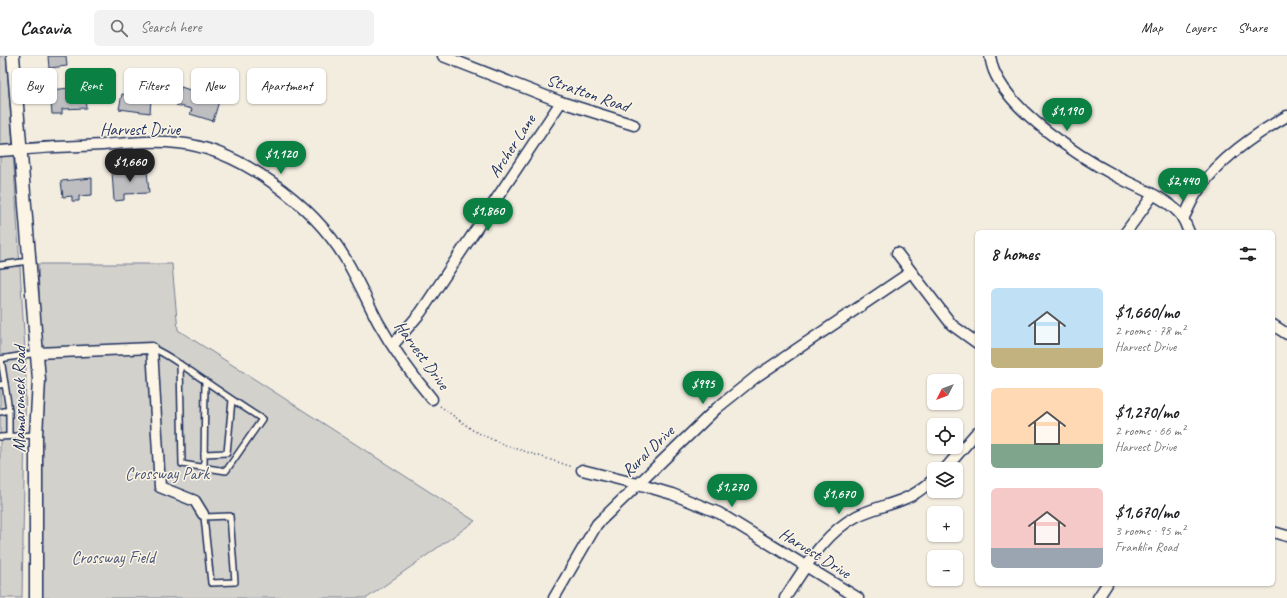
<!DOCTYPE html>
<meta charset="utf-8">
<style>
body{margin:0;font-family:Caveat,sans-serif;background:#f2f2f2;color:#202124;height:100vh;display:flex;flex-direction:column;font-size:15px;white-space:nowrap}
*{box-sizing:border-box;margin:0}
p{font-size:13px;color:#757577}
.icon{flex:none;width:22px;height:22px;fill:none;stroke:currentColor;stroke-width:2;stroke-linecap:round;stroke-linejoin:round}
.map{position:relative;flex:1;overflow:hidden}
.side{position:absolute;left:975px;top:174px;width:300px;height:356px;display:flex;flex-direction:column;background:#fff;border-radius:6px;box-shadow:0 1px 3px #0004}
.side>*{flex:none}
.guide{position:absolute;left:12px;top:12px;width:380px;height:36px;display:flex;gap:8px}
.needle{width:26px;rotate:228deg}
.tools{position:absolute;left:927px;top:318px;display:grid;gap:8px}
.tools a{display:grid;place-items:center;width:36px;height:36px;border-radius:6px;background:#fff;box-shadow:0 1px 3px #0004;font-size:20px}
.price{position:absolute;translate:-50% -34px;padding:0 9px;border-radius:14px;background:#0b8043;color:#fff;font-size:13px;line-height:26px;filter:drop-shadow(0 1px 2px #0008)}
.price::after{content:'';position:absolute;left:50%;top:24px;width:12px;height:9px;margin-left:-6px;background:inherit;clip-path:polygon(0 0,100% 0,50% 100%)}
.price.active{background:#222;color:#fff}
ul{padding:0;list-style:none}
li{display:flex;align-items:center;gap:12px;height:100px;padding:0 16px}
li span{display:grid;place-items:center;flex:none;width:112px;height:80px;border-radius:6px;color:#555}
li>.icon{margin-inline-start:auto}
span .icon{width:48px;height:48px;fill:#fffc;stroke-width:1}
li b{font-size:17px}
h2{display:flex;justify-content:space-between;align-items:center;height:48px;padding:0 16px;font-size:17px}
.tag{padding:0 14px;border-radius:6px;background:#fff;box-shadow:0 1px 3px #0004;font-size:14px;line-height:36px}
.tag.active{background:#0b8043;color:#fff}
header{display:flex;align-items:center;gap:24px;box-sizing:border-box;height:56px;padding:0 20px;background:#fff;border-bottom:1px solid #e0e0e0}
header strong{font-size:19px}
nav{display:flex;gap:22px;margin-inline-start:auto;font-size:14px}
.search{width:280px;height:36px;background:#f2f2f2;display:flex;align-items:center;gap:10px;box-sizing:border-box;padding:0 14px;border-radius:6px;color:#757577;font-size:15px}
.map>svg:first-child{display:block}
.green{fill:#d3d1cc;stroke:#778095}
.building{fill:#bebec0;stroke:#1b2f5e}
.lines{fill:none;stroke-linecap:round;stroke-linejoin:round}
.service-casing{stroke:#1b2f5e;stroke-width:8}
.minor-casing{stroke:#1b2f5e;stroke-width:13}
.tertiary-casing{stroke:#1b2f5e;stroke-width:15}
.path{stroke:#1b2f5e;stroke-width:1.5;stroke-dasharray:1 3;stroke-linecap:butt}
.service{stroke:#fcf5e5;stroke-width:5}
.minor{stroke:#fcf5e5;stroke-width:10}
.tertiary{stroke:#fcf5e5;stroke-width:12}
.labels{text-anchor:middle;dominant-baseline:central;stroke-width:3;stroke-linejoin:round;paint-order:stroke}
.street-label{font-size:17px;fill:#1b2f5e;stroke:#fcf5e5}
.park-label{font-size:17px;fill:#49587a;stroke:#fcf5e5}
</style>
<header>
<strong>Casavia</strong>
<div class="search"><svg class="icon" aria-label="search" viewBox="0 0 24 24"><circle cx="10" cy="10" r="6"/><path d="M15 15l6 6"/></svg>Search here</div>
<nav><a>Map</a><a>Layers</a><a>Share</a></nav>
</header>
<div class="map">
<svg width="1287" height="542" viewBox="0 0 1287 542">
<rect width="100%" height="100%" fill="#f3ede0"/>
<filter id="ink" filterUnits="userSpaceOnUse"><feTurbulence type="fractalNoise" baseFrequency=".025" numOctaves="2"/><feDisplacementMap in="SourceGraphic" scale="8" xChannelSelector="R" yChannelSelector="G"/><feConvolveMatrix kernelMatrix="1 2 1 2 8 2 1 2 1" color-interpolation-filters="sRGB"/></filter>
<g filter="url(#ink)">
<g class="green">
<path d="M0 0H6L12 78 26 311 22 542H0Z"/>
<path d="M38 208H172L178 274 475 465 367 542H41L39 493 43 346Z"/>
</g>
<g class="building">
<path d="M48 0H66L67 10 49 12Z"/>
<path d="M144 29H152L150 57 119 53 122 38 128 39 129 31 143 32Z"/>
<path d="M80 31V38H85L86 52 62 53V58H52L50 34Z"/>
<path d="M181 31 211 41V40L220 42 213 65 190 58 192 53 176 49Z"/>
<path d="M147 114 149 137 124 138V144L114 145 112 116Z"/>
<path d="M92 122V139L79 140V145H72V140L63 141 61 125Z"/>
</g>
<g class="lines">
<defs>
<g id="service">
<path d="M0 209 29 205"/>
<path d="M152 292C167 298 179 308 192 316 215 332 238 348 262 363L226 415 182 408 180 308"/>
<path d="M0 303 37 297"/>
<path d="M5 328 9 354"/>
<path d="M0 329 5 328 1 303"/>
<path d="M0 356 9 354V380"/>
<path d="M0 381 35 379"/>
<path d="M204 398 227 397 232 344"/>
<path d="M204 412 205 325"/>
<path d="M203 458 204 461 211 527 235 526 230 460 204 461"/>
</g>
<g id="minor">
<path d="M443 0 561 46 634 69"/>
<path d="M990 0C991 5 992 10 994 15 1011 56 1078 100 1116 120 1136 131 1165 141 1179 157 1184 162 1186 170 1189 176"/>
<path d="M0 95C34 92 68 90 103 89 128 87 153 84 178 87 240 93 313 149 345 202 357 222 367 245 378 266 393 293 412 319 432 343"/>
<path d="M1183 163C1187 156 1190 148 1194 141 1213 108 1254 79 1287 60"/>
<path d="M1126 176 1153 139"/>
<path d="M897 197 952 269 977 287"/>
<path d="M1273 269 1287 278"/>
<path d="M393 289 421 256 561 46"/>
<path d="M37 297 152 292 160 431 195 445 203 458"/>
<path d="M945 413 977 376"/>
<path d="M582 414 638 428 672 438 719 457 858 542"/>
<path d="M1273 476 1287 480"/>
<path d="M554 542 597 468 717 352 757 320 911 216"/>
<path d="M785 542C805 512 824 477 857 460 873 452 891 449 906 442 917 438 926 430 934 423"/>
<path d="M1098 542 1107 528"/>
</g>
<path id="tertiary" d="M13 0 39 324 36 379V542"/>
</defs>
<use href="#service" class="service-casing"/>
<use href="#minor" class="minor-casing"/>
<use href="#tertiary" class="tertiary-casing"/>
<path class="path" d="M440 350 474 375 502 388 573 411"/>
<use href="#service" class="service"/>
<use href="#minor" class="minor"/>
<use href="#tertiary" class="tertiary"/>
</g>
</g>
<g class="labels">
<g class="street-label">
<text transform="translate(588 37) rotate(19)">Stratton Road</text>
<text x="140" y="73">Harvest Drive</text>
<text transform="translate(512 90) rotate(-57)">Archer Lane</text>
<text transform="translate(422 299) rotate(54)">Harvest Drive</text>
<text transform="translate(19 343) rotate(-90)">Mamaroneck Road</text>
<text transform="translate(648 395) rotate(-44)">Rural Drive</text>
<text transform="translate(815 497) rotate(32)">Harvest Drive</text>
</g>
<g class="park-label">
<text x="167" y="417">Crossway Park</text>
<text x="113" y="501">Crossway Field</text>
</g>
</g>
</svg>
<div class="tools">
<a><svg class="needle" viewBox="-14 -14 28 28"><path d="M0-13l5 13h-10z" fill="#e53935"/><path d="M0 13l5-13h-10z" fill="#757577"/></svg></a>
<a><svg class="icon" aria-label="locate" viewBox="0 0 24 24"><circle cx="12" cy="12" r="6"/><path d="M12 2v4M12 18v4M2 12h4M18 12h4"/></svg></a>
<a><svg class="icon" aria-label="layers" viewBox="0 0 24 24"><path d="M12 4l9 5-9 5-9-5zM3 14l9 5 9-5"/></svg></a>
<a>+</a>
<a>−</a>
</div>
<b class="price" style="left:1067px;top:76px">$1,190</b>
<b class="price" style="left:281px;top:119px">$1,120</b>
<b class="price active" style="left:130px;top:127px">$1,660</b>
<b class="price" style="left:1183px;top:146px">$2,440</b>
<b class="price" style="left:488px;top:176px">$1,860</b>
<b class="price" style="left:703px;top:349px">$995</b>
<b class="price" style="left:732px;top:452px">$1,270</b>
<b class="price" style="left:839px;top:459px">$1,670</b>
<div class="guide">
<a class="tag">Buy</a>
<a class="tag active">Rent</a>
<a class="tag">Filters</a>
<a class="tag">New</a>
<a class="tag">Apartment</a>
</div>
<section class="side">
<h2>8 homes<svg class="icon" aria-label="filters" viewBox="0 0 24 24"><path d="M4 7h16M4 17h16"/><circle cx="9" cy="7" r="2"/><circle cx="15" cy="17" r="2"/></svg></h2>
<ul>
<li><span style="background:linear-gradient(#bfe0f5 75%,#c2b280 0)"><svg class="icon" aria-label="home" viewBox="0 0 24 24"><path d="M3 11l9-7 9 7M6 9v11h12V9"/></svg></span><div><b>$1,660/mo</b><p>2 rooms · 78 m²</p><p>Harvest Drive</p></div></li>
<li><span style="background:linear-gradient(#ffd9b3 70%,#7fa58c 0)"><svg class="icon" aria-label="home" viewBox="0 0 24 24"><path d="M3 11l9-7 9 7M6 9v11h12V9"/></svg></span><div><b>$1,270/mo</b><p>2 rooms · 66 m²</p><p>Harvest Drive</p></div></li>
<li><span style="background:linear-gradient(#f6c9c9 75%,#9aa5b1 0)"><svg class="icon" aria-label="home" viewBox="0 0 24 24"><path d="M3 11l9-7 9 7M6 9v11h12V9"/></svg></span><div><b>$1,670/mo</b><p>3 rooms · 95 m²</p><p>Franklin Road</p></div></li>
</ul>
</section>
</div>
